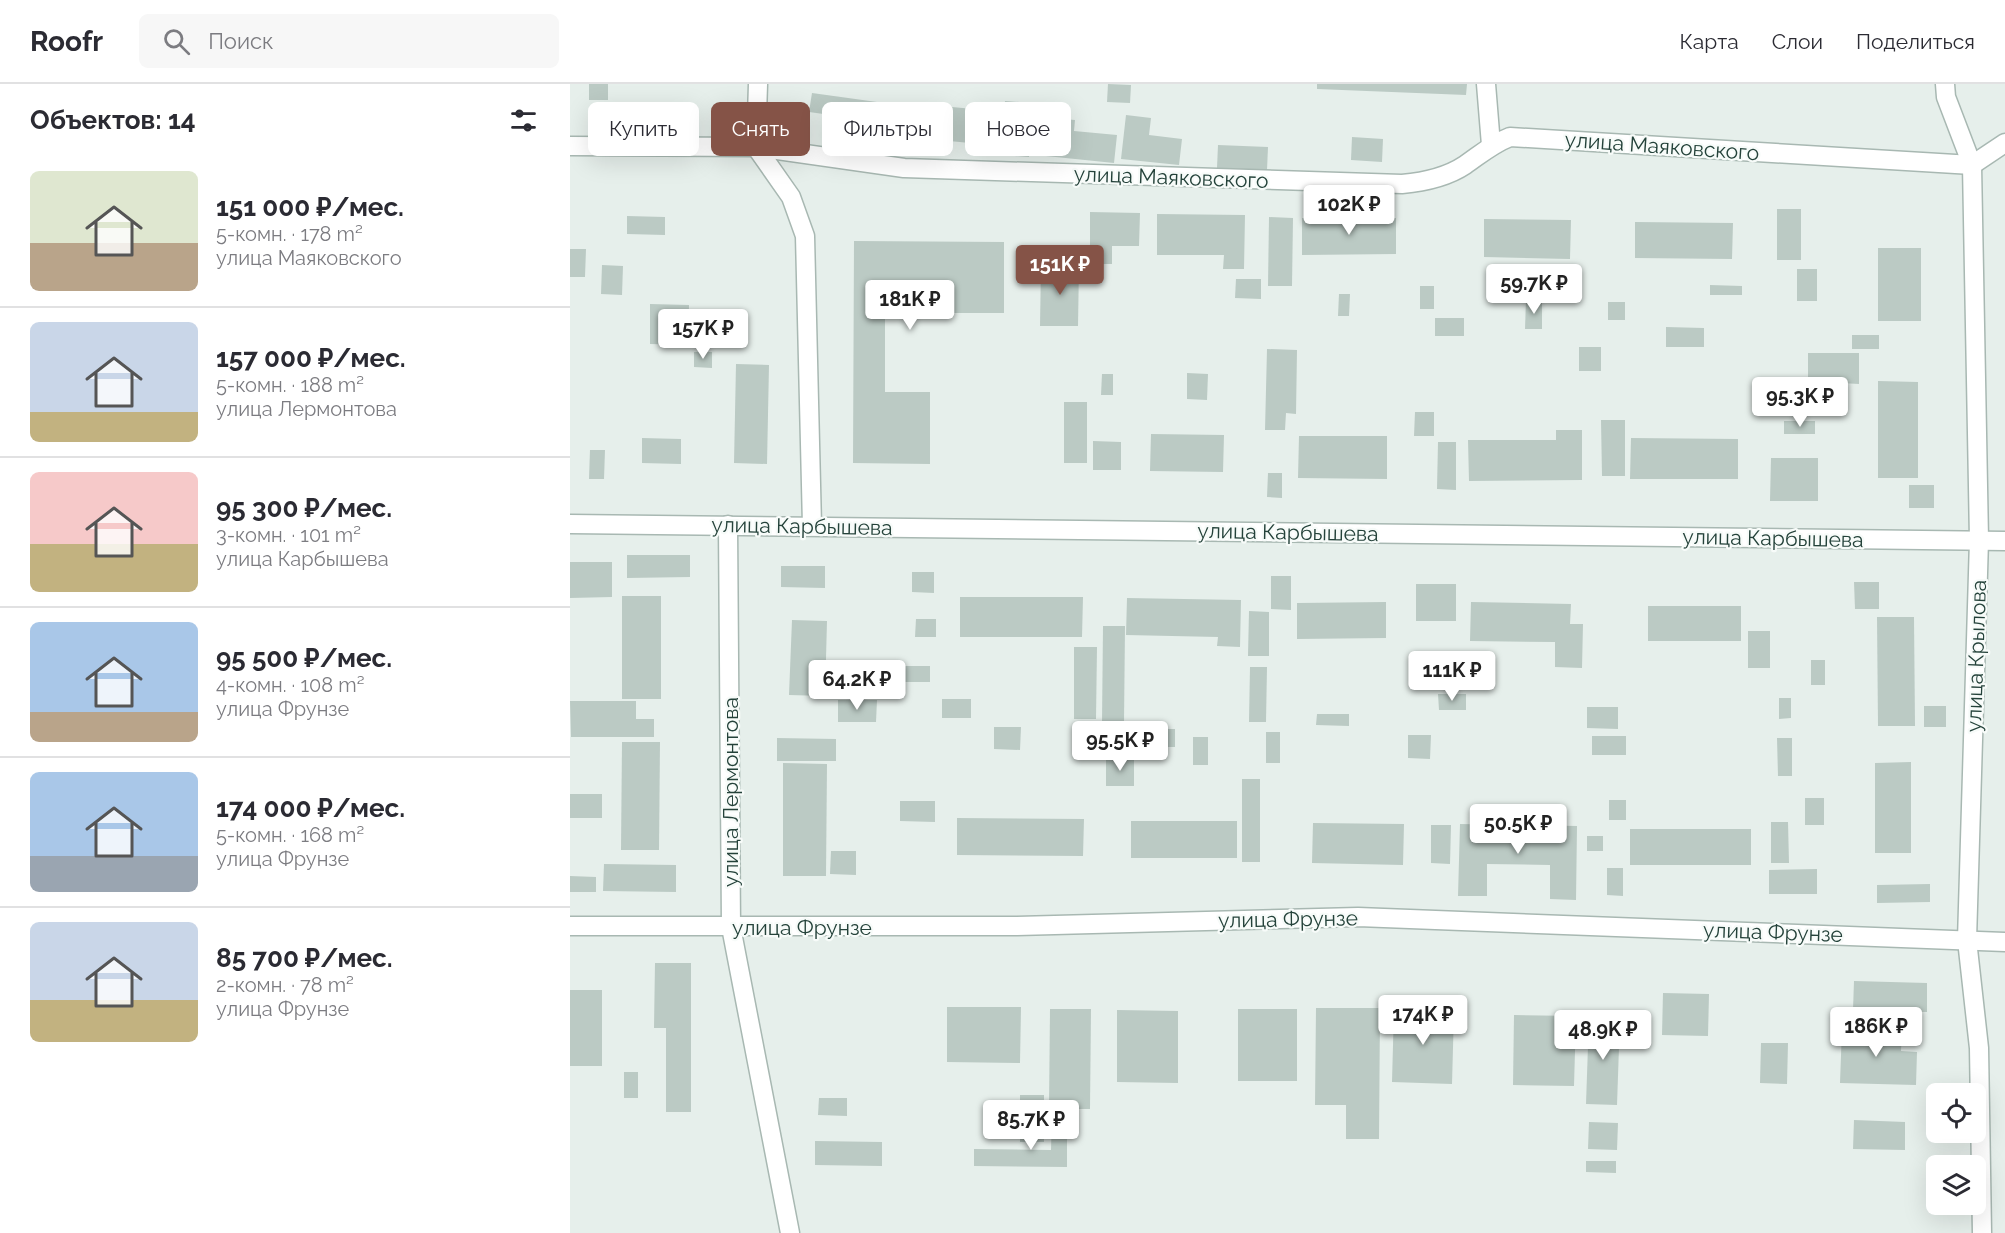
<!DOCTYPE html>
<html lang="ru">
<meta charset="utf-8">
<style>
body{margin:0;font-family:Raleway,sans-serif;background:#f7f7f7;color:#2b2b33;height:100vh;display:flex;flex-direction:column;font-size:22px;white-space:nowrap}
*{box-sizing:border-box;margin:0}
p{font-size:20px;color:#7c7c81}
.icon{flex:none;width:33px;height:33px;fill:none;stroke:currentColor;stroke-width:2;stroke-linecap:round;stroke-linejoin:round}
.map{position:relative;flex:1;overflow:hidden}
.panel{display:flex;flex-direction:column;background:#fff;width:570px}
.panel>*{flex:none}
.guide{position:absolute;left:18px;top:18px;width:570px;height:54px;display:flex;gap:12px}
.buttons{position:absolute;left:1356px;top:999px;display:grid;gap:12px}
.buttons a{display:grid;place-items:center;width:60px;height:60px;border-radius:9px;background:#fff;box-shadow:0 6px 24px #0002;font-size:30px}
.price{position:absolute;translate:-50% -51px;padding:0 14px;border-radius:6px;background:#fff;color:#222;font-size:20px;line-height:39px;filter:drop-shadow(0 2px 3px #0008)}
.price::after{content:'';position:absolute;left:50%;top:36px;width:18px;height:14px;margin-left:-9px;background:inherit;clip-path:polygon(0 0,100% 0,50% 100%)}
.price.active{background:#855347;color:#fff}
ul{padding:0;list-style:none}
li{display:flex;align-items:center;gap:18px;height:150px;padding:0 30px}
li+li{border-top:2px solid #e1e1e2}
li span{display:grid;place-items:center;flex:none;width:168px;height:120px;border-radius:9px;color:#555}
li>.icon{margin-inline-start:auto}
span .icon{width:72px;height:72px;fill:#fffc;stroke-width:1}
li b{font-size:26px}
h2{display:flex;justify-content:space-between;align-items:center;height:72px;padding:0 30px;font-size:26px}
.pill{padding:0 21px;border-radius:9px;background:#fff;box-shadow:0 6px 24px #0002;font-size:21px;line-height:54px}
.pill.active{background:#855347;color:#fff}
header{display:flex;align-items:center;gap:36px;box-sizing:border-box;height:84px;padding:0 30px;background:#fff;border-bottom:2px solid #e1e1e2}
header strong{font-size:28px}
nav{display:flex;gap:33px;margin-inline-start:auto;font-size:21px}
.search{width:420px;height:54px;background:#f7f7f7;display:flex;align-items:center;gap:15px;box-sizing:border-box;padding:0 21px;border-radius:9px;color:#7c7c81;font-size:22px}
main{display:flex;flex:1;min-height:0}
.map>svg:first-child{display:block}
</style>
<header>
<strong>Roofr</strong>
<div class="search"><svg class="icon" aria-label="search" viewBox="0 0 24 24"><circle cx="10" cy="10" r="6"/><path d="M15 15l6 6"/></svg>Поиск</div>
<nav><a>Карта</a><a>Слои</a><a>Поделиться</a></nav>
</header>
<main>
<section class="panel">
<h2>Объектов: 14<svg class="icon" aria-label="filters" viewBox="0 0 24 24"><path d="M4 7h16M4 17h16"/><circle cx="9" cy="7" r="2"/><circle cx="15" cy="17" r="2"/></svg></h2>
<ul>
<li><span style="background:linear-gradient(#dfe7d0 60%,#b9a48a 0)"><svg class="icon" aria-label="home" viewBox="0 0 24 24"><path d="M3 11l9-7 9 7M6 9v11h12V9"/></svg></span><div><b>151 000 ₽/мес.</b><p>5-комн. · 178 m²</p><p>улица Маяковского</p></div></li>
<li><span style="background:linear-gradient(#c9d6e8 75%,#c2b280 0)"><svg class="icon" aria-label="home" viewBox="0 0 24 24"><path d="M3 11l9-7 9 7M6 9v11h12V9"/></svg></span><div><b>157 000 ₽/мес.</b><p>5-комн. · 188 m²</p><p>улица Лермонтова</p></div></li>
<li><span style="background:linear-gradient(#f6c9c9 60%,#c2b280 0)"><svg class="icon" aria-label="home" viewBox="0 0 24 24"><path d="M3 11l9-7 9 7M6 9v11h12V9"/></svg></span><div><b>95 300 ₽/мес.</b><p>3-комн. · 101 m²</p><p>улица Карбышева</p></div></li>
<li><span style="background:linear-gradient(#a9c7e8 75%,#b9a48a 0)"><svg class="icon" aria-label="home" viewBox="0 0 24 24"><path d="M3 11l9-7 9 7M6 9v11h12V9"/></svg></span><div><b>95 500 ₽/мес.</b><p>4-комн. · 108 m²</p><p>улица Фрунзе</p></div></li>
<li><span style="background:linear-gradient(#a9c7e8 70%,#9aa5b1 0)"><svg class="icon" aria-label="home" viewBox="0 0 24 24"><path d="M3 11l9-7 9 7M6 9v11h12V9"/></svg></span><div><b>174 000 ₽/мес.</b><p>5-комн. · 168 m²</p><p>улица Фрунзе</p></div></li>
<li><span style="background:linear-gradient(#c9d6e8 65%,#c2b280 0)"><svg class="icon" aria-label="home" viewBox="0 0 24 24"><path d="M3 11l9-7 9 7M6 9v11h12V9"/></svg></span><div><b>85 700 ₽/мес.</b><p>2-комн. · 78 m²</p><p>улица Фрунзе</p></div></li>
</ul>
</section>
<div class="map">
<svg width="1435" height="1149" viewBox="0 0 1435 1149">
<rect width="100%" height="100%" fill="#e6efeb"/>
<g fill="#bbcac4">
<rect x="19" y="0" width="19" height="16"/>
<polygon points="538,0 561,1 560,19 537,18"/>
<polygon points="747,0 897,0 896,11 747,5"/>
<polygon points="242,9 307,18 304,37 239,28"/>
<polygon points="435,17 464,19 459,73 430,71"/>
<polygon points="371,22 425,27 422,61 368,56"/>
<polygon points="556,31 581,34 579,51 612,55 609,81 551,75"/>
<polygon points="480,34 505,36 504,47 547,51 544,79 476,72"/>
<polygon points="782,53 813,55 812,78 781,76"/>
<polygon points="648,61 698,63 697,86 647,84"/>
<rect x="1207" y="125" width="24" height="51"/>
<polygon points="520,128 570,129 569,162 542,162 542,180 520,180"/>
<polygon points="587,130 675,131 674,185 653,185 654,171 587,171"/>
<polygon points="57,132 95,133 95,151 57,150"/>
<polygon points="699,133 723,134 722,202 698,202"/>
<polygon points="732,134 826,134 826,170 732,171"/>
<polygon points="914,135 1001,136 1000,175 914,173"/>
<polygon points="1065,138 1163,139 1162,175 1065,174"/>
<polygon points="284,157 434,158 434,229 315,229 315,308 360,308 360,380 283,379"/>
<rect x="1308" y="164" width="43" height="73"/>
<polygon points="0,165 16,165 15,193 0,193"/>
<polygon points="32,181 53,182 52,211 31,210"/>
<polygon points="471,181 509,181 508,242 470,242"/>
<rect x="1227" y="185" width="20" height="32"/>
<polygon points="666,195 691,195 691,215 665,214"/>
<polygon points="1140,201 1172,202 1172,211 1140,211"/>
<rect x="850" y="202" width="14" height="23"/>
<polygon points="769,210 780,210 779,232 768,232"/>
<polygon points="956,216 972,216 972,245 955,245"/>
<rect x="1038" y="218" width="17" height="18"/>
<polygon points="80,220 119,221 118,261 80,260"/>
<rect x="865" y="234" width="29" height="18"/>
<polygon points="1096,243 1134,244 1134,263 1096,263"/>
<rect x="1282" y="251" width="27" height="14"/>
<rect x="1009" y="263" width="22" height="24"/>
<polygon points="697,265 727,266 726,330 716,329 715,346 695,346"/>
<polygon points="124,268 142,268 142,284 124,283"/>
<polygon points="1238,269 1289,269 1289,300 1271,299 1271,321 1238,321"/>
<polygon points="166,280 199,281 197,380 164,379"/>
<polygon points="617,289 638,290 637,316 617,315"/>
<polygon points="532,290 543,290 543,311 531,311"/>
<polygon points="1308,297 1348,298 1348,394 1308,394"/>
<rect x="494" y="318" width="23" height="61"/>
<polygon points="845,328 864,328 864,352 844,352"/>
<polygon points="1031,336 1055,336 1055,392 1032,392"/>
<rect x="1214" y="337" width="31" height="13"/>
<polygon points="986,346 1012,346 1012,396 899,397 898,356 986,356"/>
<polygon points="581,350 654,351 653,388 580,387"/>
<polygon points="729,352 817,352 817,395 728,394"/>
<polygon points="72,354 111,355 111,380 72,379"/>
<polygon points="1061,354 1168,355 1168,395 1060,395"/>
<polygon points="523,357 551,358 551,386 523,386"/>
<polygon points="868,358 886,358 886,406 867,405"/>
<polygon points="20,366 35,366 34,395 19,395"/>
<polygon points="1201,374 1248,374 1248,417 1200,417"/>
<polygon points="698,389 712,389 712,414 697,413"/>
<rect x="1339" y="401" width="25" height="23"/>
<polygon points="57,471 120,471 120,493 57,494"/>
<polygon points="0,478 42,478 42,513 0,514"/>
<polygon points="211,482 255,482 255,504 211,503"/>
<polygon points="342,488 364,488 364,509 342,508"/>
<polygon points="701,492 721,492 721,526 701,525"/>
<polygon points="1284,498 1309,498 1309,525 1285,525"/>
<rect x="846" y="500" width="40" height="37"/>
<rect x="52" y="512" width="39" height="103"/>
<polygon points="390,513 513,513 512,553 390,553"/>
<polygon points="557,514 671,516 670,563 647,562 648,553 556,551"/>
<polygon points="816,518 816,554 727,555 727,519"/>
<polygon points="901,518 1001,520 1000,540 1013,540 1012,584 985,583 985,558 900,557"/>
<rect x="1078" y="522" width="93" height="35"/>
<polygon points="679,527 699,528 699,572 678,572"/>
<polygon points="1307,533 1344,533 1345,642 1308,642"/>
<polygon points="346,535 366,535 366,553 345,553"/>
<polygon points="222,536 257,537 255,612 219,611"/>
<polygon points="533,542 555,542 554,639 532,639"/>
<rect x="1178" y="547" width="22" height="37"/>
<polygon points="504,563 527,563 526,635 504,635"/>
<rect x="856" y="572" width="12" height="28"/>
<rect x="1241" y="576" width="14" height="25"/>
<rect x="335" y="582" width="25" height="16"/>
<polygon points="680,583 697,583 696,638 679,638"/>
<polygon points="868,610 896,610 896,626 869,626"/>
<polygon points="1209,614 1221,614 1221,634 1209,635"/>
<rect x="372" y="615" width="29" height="19"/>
<polygon points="268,616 307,616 306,638 268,638"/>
<polygon points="0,617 66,617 66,635 84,635 84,653 1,653"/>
<rect x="1354" y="622" width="22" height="21"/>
<polygon points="1017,623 1048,623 1048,645 1017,644"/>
<polygon points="747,630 779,630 779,642 746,641"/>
<polygon points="424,643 451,643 450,666 424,665"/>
<rect x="578" y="645" width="27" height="18"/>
<rect x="696" y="648" width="14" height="31"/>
<polygon points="838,651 861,651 860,675 838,674"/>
<rect x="1022" y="652" width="34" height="19"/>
<rect x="623" y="653" width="15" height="28"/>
<polygon points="207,654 266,655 266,677 207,677"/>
<polygon points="1207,654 1222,654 1222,692 1208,692"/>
<polygon points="52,658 90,658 89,766 51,766"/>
<rect x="536" y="675" width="28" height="27"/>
<polygon points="1341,678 1341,769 1305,769 1305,679"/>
<polygon points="213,679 257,680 256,792 213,792"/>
<rect x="672" y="695" width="18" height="83"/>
<rect x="0" y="710" width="32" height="24"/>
<rect x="1235" y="714" width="19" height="27"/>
<rect x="1039" y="716" width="17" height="20"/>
<polygon points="330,717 365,717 365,738 330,737"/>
<polygon points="387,734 514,735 513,772 387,771"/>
<rect x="561" y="737" width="106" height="37"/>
<polygon points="1201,738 1218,738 1219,779 1201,779"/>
<polygon points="743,739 834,740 833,781 742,779"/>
<polygon points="890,740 1007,742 1006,816 980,815 980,781 917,780 917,812 888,812"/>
<polygon points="861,741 881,741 880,780 861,779"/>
<rect x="1060" y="745" width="121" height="36"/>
<rect x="1017" y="752" width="16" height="15"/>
<polygon points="261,767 286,767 286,791 260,790"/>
<polygon points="34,780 106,781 106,808 33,807"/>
<polygon points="1037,784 1053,784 1053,812 1037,811"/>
<polygon points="1247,785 1247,810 1199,810 1199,786"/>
<polygon points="0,792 26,793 26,808 0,808"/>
<polygon points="1360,800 1360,818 1307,819 1307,801"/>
<polygon points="85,879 121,879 121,1028 96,1028 96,944 84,944"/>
<polygon points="1284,897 1357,899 1357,928 1283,926"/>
<rect x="0" y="906" width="32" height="76"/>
<polygon points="1093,909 1139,910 1138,952 1092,951"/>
<polygon points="377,923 451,923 450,979 377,978"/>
<polygon points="746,924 810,924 809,1055 776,1055 776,1021 745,1021"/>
<polygon points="480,925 521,925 520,1025 479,1025"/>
<rect x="668" y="925" width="59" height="72"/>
<polygon points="824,925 884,927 882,1000 822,998"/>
<polygon points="547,926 608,927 608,999 547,998"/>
<polygon points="944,931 1006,932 1004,1002 943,1001"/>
<polygon points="1019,933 1050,934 1047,1021 1016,1020"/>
<polygon points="1272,944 1332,946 1331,967 1347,968 1346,1001 1270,999"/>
<polygon points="1191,959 1218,959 1217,1000 1190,999"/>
<rect x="54" y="988" width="14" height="26"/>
<rect x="450" y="1011" width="24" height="47"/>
<polygon points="249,1014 277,1014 277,1032 248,1031"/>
<polygon points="482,1029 497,1029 497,1083 404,1082 404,1065 481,1066"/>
<polygon points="1284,1036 1335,1038 1335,1066 1283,1065"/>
<polygon points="1019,1038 1048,1039 1047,1066 1018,1065"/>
<polygon points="245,1057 312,1058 312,1082 245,1081"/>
<polygon points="1016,1077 1046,1077 1046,1089 1016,1088"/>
</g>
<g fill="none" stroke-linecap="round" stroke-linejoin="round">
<defs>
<g id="minor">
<polyline points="188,0 186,63 221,113 235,152 242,442"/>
<polyline points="916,0 921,61"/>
<polyline points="1375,0 1376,13 1402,81 1409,456 1397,856 1409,964 1412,1149"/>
<path d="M0,62L186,63L334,84L832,100C854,98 877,93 895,81C911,70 922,60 940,53L1402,81L1435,59"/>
<polyline points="0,440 1435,457"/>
<polyline points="158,441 161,843 220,1149"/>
<polyline points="0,842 447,842 788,833 1435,858"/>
</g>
</defs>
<use href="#minor" stroke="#a8b8b2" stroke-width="21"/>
<use href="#minor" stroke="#fff" stroke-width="18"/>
</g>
<g text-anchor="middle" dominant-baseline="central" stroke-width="4.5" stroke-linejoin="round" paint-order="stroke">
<g font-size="21" fill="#24423a" stroke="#f7fbf9">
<text transform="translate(1092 62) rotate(4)">улица Маяковского</text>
<text transform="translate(601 93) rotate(2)">улица Маяковского</text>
<text transform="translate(232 442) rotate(1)">улица Карбышева</text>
<text transform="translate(718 448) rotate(1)">улица Карбышева</text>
<text transform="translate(1203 454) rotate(1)">улица Карбышева</text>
<text transform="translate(1406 572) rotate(-88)">улица Крылова</text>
<text transform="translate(160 708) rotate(-90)">улица Лермонтова</text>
<text transform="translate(718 835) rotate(-1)">улица Фрунзе</text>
<text x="232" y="843">улица Фрунзе</text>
<text transform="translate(1203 848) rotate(2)">улица Фрунзе</text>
</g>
</g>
</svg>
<div class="buttons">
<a><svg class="icon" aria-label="locate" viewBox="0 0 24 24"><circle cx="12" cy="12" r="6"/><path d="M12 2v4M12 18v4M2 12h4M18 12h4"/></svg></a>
<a><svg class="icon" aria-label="layers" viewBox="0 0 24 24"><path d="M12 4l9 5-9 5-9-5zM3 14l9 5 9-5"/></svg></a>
</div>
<b class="price" style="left:779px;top:152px">102K ₽</b>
<b class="price active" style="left:490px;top:212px">151K ₽</b>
<b class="price" style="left:964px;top:231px">59.7K ₽</b>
<b class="price" style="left:340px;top:247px">181K ₽</b>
<b class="price" style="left:133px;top:276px">157K ₽</b>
<b class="price" style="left:1230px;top:344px">95.3K ₽</b>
<b class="price" style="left:882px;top:618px">111K ₽</b>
<b class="price" style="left:287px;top:627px">64.2K ₽</b>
<b class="price" style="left:550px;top:688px">95.5K ₽</b>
<b class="price" style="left:948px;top:771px">50.5K ₽</b>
<b class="price" style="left:853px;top:962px">174K ₽</b>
<b class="price" style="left:1306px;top:974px">186K ₽</b>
<b class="price" style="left:1033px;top:977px">48.9K ₽</b>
<b class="price" style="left:461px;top:1067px">85.7K ₽</b>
<div class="guide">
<a class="pill">Купить</a>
<a class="pill active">Снять</a>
<a class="pill">Фильтры</a>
<a class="pill">Новое</a>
</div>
</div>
</main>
